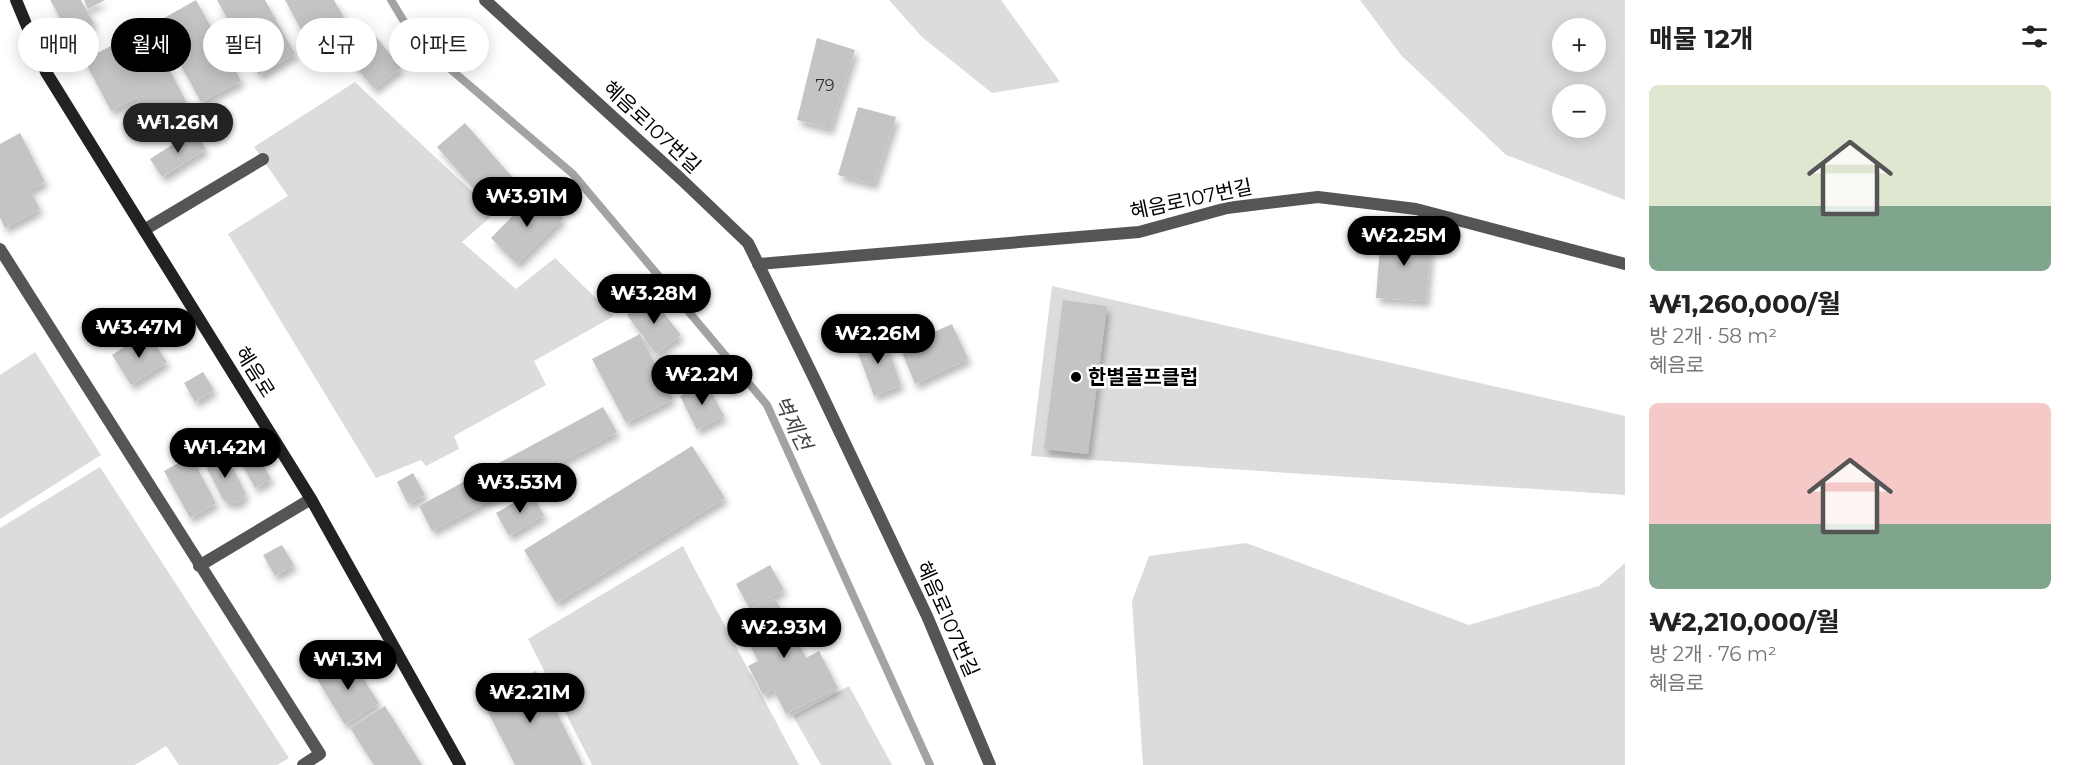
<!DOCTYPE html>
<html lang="ko">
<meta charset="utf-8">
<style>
body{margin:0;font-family:Montserrat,"Noto Sans KR",sans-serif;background:#f6f6f6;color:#222;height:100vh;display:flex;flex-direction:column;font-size:22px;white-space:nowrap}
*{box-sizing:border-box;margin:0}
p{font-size:20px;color:#767676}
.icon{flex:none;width:33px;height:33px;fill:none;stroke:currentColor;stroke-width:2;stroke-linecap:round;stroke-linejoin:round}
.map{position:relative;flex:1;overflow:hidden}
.details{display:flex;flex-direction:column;background:#fff;width:450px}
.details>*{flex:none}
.hud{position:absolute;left:18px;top:18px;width:570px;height:54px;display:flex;gap:12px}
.tools{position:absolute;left:1552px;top:18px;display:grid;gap:12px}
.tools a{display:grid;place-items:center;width:54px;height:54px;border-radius:50%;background:#fff;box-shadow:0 3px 15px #0003;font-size:30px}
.price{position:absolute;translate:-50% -51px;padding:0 14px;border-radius:21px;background:#000;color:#fff;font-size:20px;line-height:39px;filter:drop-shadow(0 2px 3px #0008)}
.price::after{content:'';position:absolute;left:50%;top:36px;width:18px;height:14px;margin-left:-9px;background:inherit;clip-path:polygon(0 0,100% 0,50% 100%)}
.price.selected{background:#222;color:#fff}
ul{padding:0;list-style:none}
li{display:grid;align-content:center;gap:12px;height:318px;padding:0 24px}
li span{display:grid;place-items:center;height:186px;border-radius:9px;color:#555}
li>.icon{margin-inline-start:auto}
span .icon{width:108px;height:108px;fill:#fffc;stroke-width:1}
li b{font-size:26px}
h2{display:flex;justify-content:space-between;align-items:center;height:72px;padding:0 24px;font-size:26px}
.tag{padding:0 21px;border-radius:27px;background:#fff;box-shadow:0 3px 15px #0003;font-size:21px;line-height:54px}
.tag.selected{background:#000;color:#fff}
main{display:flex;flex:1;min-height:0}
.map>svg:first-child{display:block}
</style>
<main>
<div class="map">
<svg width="1625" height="765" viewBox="0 0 1625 765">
<defs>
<filter id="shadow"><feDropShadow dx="3.5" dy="6" stdDeviation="3" flood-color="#0004"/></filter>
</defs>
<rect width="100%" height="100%" fill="#fff"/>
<g fill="#dcdcdc" fill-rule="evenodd">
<polygon points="889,0 1001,0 1060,82 992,93 922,37"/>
<path d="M1360,0H1625V200L1506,155L1401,55ZM1563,28H1596V62H1563ZM1563,94H1596V128H1563Z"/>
<polygon points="355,82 495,213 462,242 516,289 555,258 614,316 534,361 546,385 454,436 459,449 426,466 421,460 376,478 228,234 288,196 254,147"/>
<polygon points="1052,286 1625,416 1625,495 1031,456"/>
<polygon points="35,352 101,455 0,519 0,375"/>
<polygon points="100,467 289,758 277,765 179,765 166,746 135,765 0,765 0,528"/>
<polygon points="1246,543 1469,625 1599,586 1625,563 1625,765 1143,765 1132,601 1149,556"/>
<polygon points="683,546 691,562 799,765 592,765 528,639"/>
<polygon points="849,686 892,765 821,765 793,716"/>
</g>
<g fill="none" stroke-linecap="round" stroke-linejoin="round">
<polyline stroke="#a3a3a3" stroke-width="8" points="391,0 414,38 573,174 767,405 930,765"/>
</g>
<g fill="#c4c4c4" filter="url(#shadow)">
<polygon points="50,0 81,0 94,24 71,37"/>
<polygon points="84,0 105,0 88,9"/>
<polygon points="196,0 241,81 201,102 157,22"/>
<polygon points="217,0 265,0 295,54 259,75"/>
<polygon points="285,0 334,0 348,25 310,46"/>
<polygon points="147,27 189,107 152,127 137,97 111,111 84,60"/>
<polygon points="373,33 401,68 374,89 346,55"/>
<polygon points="817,38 855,50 830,129 797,120"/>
<polygon points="858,107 896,117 874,184 838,175"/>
<polygon points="465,123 514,179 486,203 437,147"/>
<polygon points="194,131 206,149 162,177 150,159"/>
<polygon points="20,133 45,182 30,190 40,209 5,228 0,218 0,144"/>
<polygon points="536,192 563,218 517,264 491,238"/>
<polygon points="1381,233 1432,237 1426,301 1376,298"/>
<polygon points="651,297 681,335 656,354 627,315"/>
<polygon points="1063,300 1107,306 1088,454 1044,449"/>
<polygon points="952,324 968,359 915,384 900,347"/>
<polygon points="147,332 167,362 131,385 112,355"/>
<polygon points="640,334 673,399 626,423 592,359"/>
<polygon points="884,336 901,385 874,396 855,345"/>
<polygon points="203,372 214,390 195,402 184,383"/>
<polygon points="706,382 724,416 697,430 680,396"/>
<polygon points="603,407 617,432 432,531 419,506"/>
<polygon points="692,446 725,498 556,603 524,550"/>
<polygon points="254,449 271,479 255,488 238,457"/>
<polygon points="211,454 214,459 226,454 245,492 244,498 237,503 227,503 222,498 202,458"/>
<polygon points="191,456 216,503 190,518 164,471"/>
<polygon points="413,473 425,495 408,504 397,482"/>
<polygon points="531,493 544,515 509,536 496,513"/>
<polygon points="282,545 294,565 275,576 263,555"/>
<polygon points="770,565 784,590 750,609 736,584"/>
<polygon points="775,598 806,658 819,651 838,688 786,714 773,689 763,695 748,666 758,661 736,618"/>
<polygon points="350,658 379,703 345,725 317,679"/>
<polygon points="536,671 583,765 515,765 481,698"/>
<polygon points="385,706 422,765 374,765 350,728"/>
</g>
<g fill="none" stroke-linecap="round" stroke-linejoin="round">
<g stroke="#555" stroke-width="12">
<polyline points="485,0 681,179 748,243 815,380 927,616 990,765"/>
<polyline points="144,230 263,159"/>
<polyline points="0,249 320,754 303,765"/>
<polyline points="758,264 1139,232 1227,208 1318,197 1416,209 1625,264"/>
<polyline points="199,566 311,499"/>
</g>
<polyline stroke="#222" stroke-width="12" points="16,0 46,72 311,499 460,765"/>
</g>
<circle fill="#000" stroke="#fff" stroke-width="2" cx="1076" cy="377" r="6"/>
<g text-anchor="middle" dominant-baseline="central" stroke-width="5" stroke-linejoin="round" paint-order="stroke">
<g font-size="16" fill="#313131">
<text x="825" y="85">79</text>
</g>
<g font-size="20" fill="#000" stroke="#fff">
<text transform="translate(652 127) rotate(43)">혜음로107번길</text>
<text transform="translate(1191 199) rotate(-12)">혜음로107번길</text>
<text transform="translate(255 372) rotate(58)">혜음로</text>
<text transform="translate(948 619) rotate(66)">혜음로107번길</text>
</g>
<g font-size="20" font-weight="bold" fill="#000" stroke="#fff" text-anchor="start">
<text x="1088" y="377">한별골프클럽</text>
</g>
<g font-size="21" font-style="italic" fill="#444" stroke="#fff">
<text transform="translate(793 423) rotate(63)">벽제천</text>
</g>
</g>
</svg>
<div class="tools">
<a>+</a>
<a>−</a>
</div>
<b class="price selected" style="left:178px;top:154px">₩1.26M</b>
<b class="price" style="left:527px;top:228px">₩3.91M</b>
<b class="price" style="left:1404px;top:267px">₩2.25M</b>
<b class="price" style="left:654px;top:325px">₩3.28M</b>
<b class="price" style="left:139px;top:359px">₩3.47M</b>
<b class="price" style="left:878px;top:365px">₩2.26M</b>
<b class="price" style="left:702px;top:406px">₩2.2M</b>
<b class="price" style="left:225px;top:479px">₩1.42M</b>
<b class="price" style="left:520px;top:514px">₩3.53M</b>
<b class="price" style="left:784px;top:659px">₩2.93M</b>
<b class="price" style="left:348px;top:691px">₩1.3M</b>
<b class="price" style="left:530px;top:724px">₩2.21M</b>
<div class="hud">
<a class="tag">매매</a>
<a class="tag selected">월세</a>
<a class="tag">필터</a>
<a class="tag">신규</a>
<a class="tag">아파트</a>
</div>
</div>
<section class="details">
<h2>매물 12개<svg class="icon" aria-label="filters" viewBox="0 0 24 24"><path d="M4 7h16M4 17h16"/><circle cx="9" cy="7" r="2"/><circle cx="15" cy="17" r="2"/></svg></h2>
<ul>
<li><span style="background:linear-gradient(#dfe7d0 65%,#7fa58c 0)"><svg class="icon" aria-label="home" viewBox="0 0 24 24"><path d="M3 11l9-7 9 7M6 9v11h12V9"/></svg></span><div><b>₩1,260,000/월</b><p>방 2개 · 58 m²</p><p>혜음로</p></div></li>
<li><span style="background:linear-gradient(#f6c9c9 65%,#7fa58c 0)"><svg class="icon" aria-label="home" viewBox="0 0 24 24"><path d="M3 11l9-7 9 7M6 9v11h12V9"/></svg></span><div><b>₩2,210,000/월</b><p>방 2개 · 76 m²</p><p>혜음로</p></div></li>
</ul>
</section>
</main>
